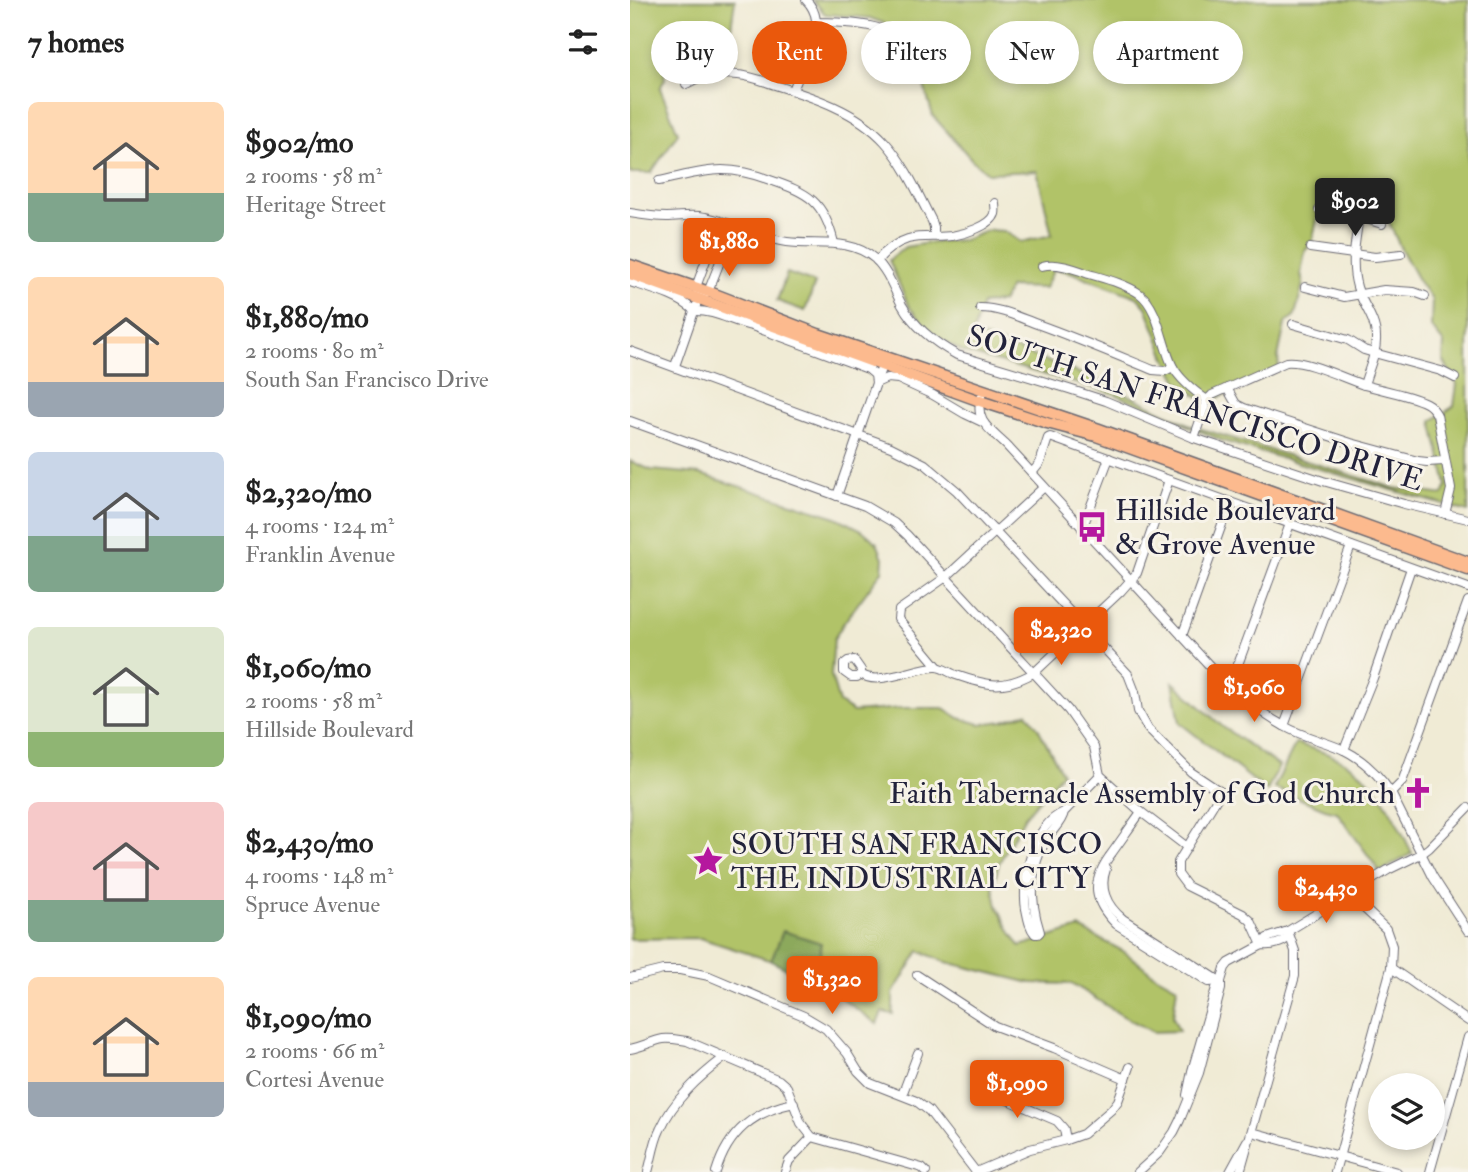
<!DOCTYPE html>
<meta charset="utf-8">
<style>
body{margin:0;font-family:"IM FELL Double Pica",serif;background:#f2f2f2;color:#222;height:100vh;display:flex;flex-direction:column;font-size:26px;white-space:nowrap}
*{box-sizing:border-box;margin:0}
p{font-size:23px;color:#767676}
.icon{flex:none;width:38px;height:38px;fill:none;stroke:currentColor;stroke-width:2;stroke-linecap:round;stroke-linejoin:round}
.map{position:relative;flex:1;overflow:hidden}
.drawer{display:flex;flex-direction:column;background:#fff;width:630px}
.drawer>*{flex:none}
.top-card{position:absolute;left:21px;top:21px;width:665px;height:63px;display:flex;gap:14px}
.tools{position:absolute;left:738px;top:1073px;display:grid;gap:14px}
.tools a{display:grid;place-items:center;width:77px;height:77px;border-radius:50%;background:#fff;box-shadow:0 4px 10px #0003;font-size:35px}
.price{position:absolute;translate:-50% -60px;padding:0 16px;border-radius:7px;background:#ea580c;color:#fff;font-size:23px;line-height:46px;filter:drop-shadow(0 2px 4px #0008)}
.price::after{content:'';position:absolute;left:50%;top:42px;width:21px;height:16px;margin-left:-10px;background:inherit;clip-path:polygon(0 0,100% 0,50% 100%)}
.price.on{background:#222;color:#fff}
ul{padding:0;list-style:none}
li{display:flex;align-items:center;gap:21px;height:175px;padding:0 28px}
li span{display:grid;place-items:center;flex:none;width:196px;height:140px;border-radius:10px;color:#555}
li>.icon{margin-inline-start:auto}
span .icon{width:84px;height:84px;fill:#fffc;stroke-width:1}
li b{font-size:30px}
h2{display:flex;justify-content:space-between;align-items:center;height:84px;padding:0 28px;font-size:30px}
.tag{padding:0 24px;border-radius:32px;background:#fff;box-shadow:0 4px 10px #0003;font-size:24px;line-height:63px}
.tag.on{background:#ea580c;color:#fff}
main{display:flex;flex:1;min-height:0}
.map>svg:first-child{display:block}
</style>
<main>
<section class="drawer">
<h2>7 homes<svg class="icon" aria-label="filters" viewBox="0 0 24 24"><path d="M4 7h16M4 17h16"/><circle cx="9" cy="7" r="2"/><circle cx="15" cy="17" r="2"/></svg></h2>
<ul>
<li><span style="background:linear-gradient(#ffd9b3 65%,#7fa58c 0)"><svg class="icon" aria-label="home" viewBox="0 0 24 24"><path d="M3 11l9-7 9 7M6 9v11h12V9"/></svg></span><div><b>$902/mo</b><p>2 rooms · 58 m²</p><p>Heritage Street</p></div></li>
<li><span style="background:linear-gradient(#ffd9b3 75%,#9aa5b1 0)"><svg class="icon" aria-label="home" viewBox="0 0 24 24"><path d="M3 11l9-7 9 7M6 9v11h12V9"/></svg></span><div><b>$1,880/mo</b><p>2 rooms · 80 m²</p><p>South San Francisco Drive</p></div></li>
<li><span style="background:linear-gradient(#c9d6e8 60%,#7fa58c 0)"><svg class="icon" aria-label="home" viewBox="0 0 24 24"><path d="M3 11l9-7 9 7M6 9v11h12V9"/></svg></span><div><b>$2,320/mo</b><p>4 rooms · 124 m²</p><p>Franklin Avenue</p></div></li>
<li><span style="background:linear-gradient(#dfe7d0 75%,#8fb573 0)"><svg class="icon" aria-label="home" viewBox="0 0 24 24"><path d="M3 11l9-7 9 7M6 9v11h12V9"/></svg></span><div><b>$1,060/mo</b><p>2 rooms · 58 m²</p><p>Hillside Boulevard</p></div></li>
<li><span style="background:linear-gradient(#f6c9c9 70%,#7fa58c 0)"><svg class="icon" aria-label="home" viewBox="0 0 24 24"><path d="M3 11l9-7 9 7M6 9v11h12V9"/></svg></span><div><b>$2,430/mo</b><p>4 rooms · 148 m²</p><p>Spruce Avenue</p></div></li>
<li><span style="background:linear-gradient(#ffd9b3 75%,#9aa5b1 0)"><svg class="icon" aria-label="home" viewBox="0 0 24 24"><path d="M3 11l9-7 9 7M6 9v11h12V9"/></svg></span><div><b>$1,090/mo</b><p>2 rooms · 66 m²</p><p>Cortesi Avenue</p></div></li>
</ul>
</section>
<div class="map">
<svg width="838" height="1172" viewBox="0 0 838 1172">
<rect width="100%" height="100%" fill="#f7f3e8"/>
<filter id="ink" filterUnits="userSpaceOnUse"><feTurbulence type="fractalNoise" baseFrequency=".0143" numOctaves="2"/><feDisplacementMap in="SourceGraphic" scale="14" xChannelSelector="R" yChannelSelector="G"/><feConvolveMatrix kernelMatrix="1 2 1 2 8 2 1 2 1" color-interpolation-filters="sRGB"/></filter>
<filter id="wash" filterUnits="userSpaceOnUse"><feTurbulence type="fractalNoise" baseFrequency=".00686" numOctaves="4" result="noise"/><feDisplacementMap in="SourceGraphic" scale="28" xChannelSelector="R" yChannelSelector="G"/><feGaussianBlur stdDeviation="1.57" result="paint"/><feColorMatrix in="noise" values="0 0 0 0 0 0 0 0 0 0 0 0 0 0 0 0 0 1.4 0 .05"/><feComposite in="paint" operator="in"/></filter>
<g filter="url(#wash)">
<rect width="100%" height="100%" fill="#f0ebd5"/>
<g fill="#b1c367" stroke="#6a7251" stroke-width="2" fill-rule="evenodd">
<polygon points="0,0 105,0 101,28 70,28 31,45 35,79 30,88 48,133 21,173 0,173"/>
<path d="M183,0H838V512L593,441L485,394L333,352L304,335L279,307L259,260L275,247L304,242L334,240L359,230L374,231L391,242L422,235L407,171L358,173L343,161L303,116L290,72L299,50L276,31L240,18L195,14ZM691,203L758,220L771,249L788,280L802,300L801,327L814,343L813,360L827,384L824,406L802,421L817,485L813,495L764,488L562,426L472,382L343,333L352,304L372,302L380,287L415,288L424,269L440,272L507,297L516,307L537,360L548,381L570,398L583,400L649,369L648,357L655,324L665,315L673,284L671,273L675,251L682,242Z"/>
<polygon points="157,273 185,283 175,311 147,301"/>
<polygon points="0,461 21,470 70,474 206,517 232,530 247,543 253,558 252,571 213,624 204,639 201,675 209,703 223,712 273,708 313,708 329,718 350,724 373,721 397,713 408,728 432,773 395,816 369,863 363,887 367,906 381,933 390,946 450,928 493,951 522,973 547,987 543,1017 549,1031 523,1032 491,1015 443,984 401,983 316,962 289,951 263,993 263,1014 252,1012 247,1024 198,988 142,961 70,938 0,939"/>
<polygon points="543,682 593,727 649,766 637,791 550,723"/>
<path d="M666,743C682,749 699,753 713,761C749,780 765,818 782,853L750,872L707,812L695,809L644,788Z"/>
</g>
<polygon fill="#8ca95c" stroke="#57664c" stroke-width="2" points="153,931 191,943 189,971 199,990 141,961"/>
</g>
<g filter="url(#ink)">
<g fill="none" stroke-linecap="round" stroke-linejoin="round">
<defs>
<g id="minor">
<path d="M186,22C211,23 236,22 259,32C269,37 278,43 288,49"/>
<path d="M56,84C72,74 90,73 108,75C121,76 133,81 145,85C183,97 227,111 255,142C275,164 288,194 302,221L304,227V236"/>
<path d="M163,90C169,76 187,34 186,20C185,12 181,5 176,0"/>
<path d="M29,181C50,177 71,170 92,170C109,170 124,174 140,180C179,193 194,201 204,243"/>
<polyline points="689,210 720,214 752,224"/>
<path d="M0,213C12,215 25,217 37,217C50,217 62,214 75,217C103,222 128,238 157,242C188,246 219,237 245,259C258,271 264,290 272,305C285,328 305,343 327,355L439,389L476,401L564,438L693,481L774,504L838,519"/>
<path d="M729,216C726,239 720,263 727,287C732,304 746,319 746,337C747,353 738,370 734,385"/>
<polyline points="680,248 745,257 771,254"/>
<path d="M247,261C255,251 265,243 278,239C293,235 307,238 322,236C334,234 361,226 365,214C366,210 365,206 365,203"/>
<path d="M412,266C427,262 445,269 459,274C476,279 496,284 510,294C529,308 532,346 543,367C551,381 564,391 577,400"/>
<path d="M0,282C18,288 52,297 64,311C84,310 103,322 122,326L238,369L245,375L246,383"/>
<polyline points="675,287 714,297 754,290 784,292 795,296"/>
<polyline points="67,292 66,287 80,249 90,242"/>
<polyline points="74,295 78,292 93,254 90,242 96,223"/>
<path d="M350,308C370,308 388,317 407,324C446,338 484,354 523,370L535,371L543,367"/>
<polyline points="663,324 718,340 734,350 744,353 811,371 825,378"/>
<polyline points="0,351 261,447 295,464 327,491 498,674 505,692 508,711 518,729 561,772 591,792 548,862 548,874 557,886 613,914 621,921 632,945"/>
<polyline points="45,366 66,306"/>
<polyline points="246,383 257,378 268,379 303,395 335,414 354,423"/>
<polyline points="597,388 606,404 614,408 721,443 788,461 797,462 814,461"/>
<path d="M351,397C344,422 361,430 377,446L590,677C610,695 630,713 654,726C673,737 694,741 714,750C734,760 749,775 761,793L803,877L838,931"/>
<polyline points="0,421 235,506 264,523 277,535 438,710 464,747 470,775 511,812 557,847"/>
<path d="M564,438L577,400L582,395L656,362C678,360 712,378 734,385C752,390 780,395 796,403C802,406 804,410 807,415L821,489L815,514"/>
<polyline points="402,473 410,463 418,438 420,437 838,588"/>
<polyline points="207,496 254,360"/>
<polyline points="452,529 479,458"/>
<polyline points="552,636 600,502"/>
<polyline points="308,667 268,619 269,610 316,577 414,487"/>
<path d="M231,674V670L224,660L218,661L214,664V672L221,677H227L231,674C247,687 286,667 306,667C312,667 320,673 326,675C358,686 374,690 405,672L491,591L507,573L539,480"/>
<polyline points="598,684 603,678 660,524"/>
<polyline points="654,726 721,546"/>
<polyline points="714,750 743,678 781,568"/>
<polyline points="761,793 772,782 838,601"/>
<path d="M434,812C432,823 422,830 416,840C399,869 400,901 410,932L408,934H405C399,927 398,918 396,909C391,879 403,825 434,812L470,775"/>
<path d="M511,812C500,827 490,842 479,857C461,883 463,901 486,924L579,982L591,981"/>
<path d="M476,869C469,889 477,906 493,919L590,981"/>
<path d="M632,945C641,946 650,944 658,938V931"/>
<polyline points="761,968 838,1021"/>
<polyline points="287,975 365,1026 424,1048 496,1079"/>
<polyline points="0,978 33,970 50,970 79,976 174,1016 196,1029 217,1053 228,1071 240,1083 286,1101 299,1111 346,1172 400,1149 436,1140 453,1134 481,1110 488,1101 500,1067"/>
<path d="M0,1049C12,1047 22,1041 33,1039C41,1038 49,1040 57,1041L149,1080L157,1087L171,1123L182,1137L292,1168L296,1172"/>
<polyline points="352,1089 427,1121 434,1129 436,1140"/>
<polyline points="272,1095 288,1053"/>
<polyline points="557,1095 562,1071 586,988 591,981"/>
<polyline points="622,1132 767,1172"/>
<path d="M18,1172C22,1158 24,1142 30,1130C44,1099 69,1077 95,1057"/>
<path d="M86,1172C98,1132 124,1111 164,1103"/>
<polyline points="155,1172 159,1161 182,1137"/>
<polyline points="508,1172 530,1152 544,1132 550,1120 569,1073 591,989 591,981 595,968 599,963 632,945 637,938 658,931 758,870 791,854 799,848 838,808"/>
<polyline points="600,1172 617,1141"/>
<polyline points="610,1172 665,976 665,951 658,931"/>
<polyline points="705,1172 761,968 762,946 756,929 720,895"/>
<polyline points="800,1172 838,1037"/>
</g>
<g id="major">
<polyline points="0,265 82,293 188,334 469,429 838,562"/>
<polyline points="0,274 350,401 417,423 466,436 838,570"/>
</g>
</defs>
<use href="#minor" stroke="#6a6871" stroke-width="10"/>
<use href="#major" stroke="#6a6871" stroke-width="13"/>
<use href="#minor" stroke="#fff" stroke-width="8"/>
<use href="#major" stroke="#fcba8e" stroke-width="10"/>
</g>
</g>
<defs>
<symbol id="bus-bare" viewBox="-9 -9 18 18"><path d="M-5-6H5V4H4V6H2V4H-2V6H-4V4H-5ZM-3.5-4V0h7V-4ZM-3.5 1.2v1.5H-2V1.2ZM2 1.2v1.5H3.5V1.2Z" fill="#b5179e" stroke="#f7f3e8" stroke-width="2.5" paint-order="stroke"/></symbol>
<symbol id="church-bare" viewBox="-9 -9 18 18"><path d="M-1.2-6h2.4v3.5h3.3v2.4h-3.3V6h-2.4V-.1h-3.3v-2.4h3.3Z" fill="#b5179e" stroke="#f7f3e8" stroke-width="2.5" paint-order="stroke"/></symbol>
<symbol id="sight-bare" viewBox="-9 -9 18 18"><path d="M0-6L1.8-2.2L6-1.7L2.9 1.2L3.7 5.4L0 3.3L-3.7 5.4L-2.9 1.2L-6-1.7L-1.8-2.2Z" fill="#b5179e" stroke="#f7f3e8" stroke-width="2.5" paint-order="stroke"/></symbol>
</defs>
<g fill-rule="evenodd">
<use href="#bus-bare" x="440" y="505" width="44" height="44"/>
<use href="#church-bare" x="766" y="771" width="44" height="44"/>
<use href="#sight-bare" x="56" y="839" width="44" height="44"/>
</g>
<g text-anchor="middle" dominant-baseline="central" stroke-width="6" stroke-linejoin="round" paint-order="stroke">
<g font-size="30" fill="#22223b" stroke="#f7f3e8">
<text transform="translate(565 408) rotate(18)">SOUTH SAN FRANCISCO DRIVE</text>
</g>
<g font-size="30" fill="#22223b" stroke="#f7f3e8" text-anchor="start">
<text x="485" y="510">Hillside Boulevard<tspan x="485" dy="34">&amp; Grove Avenue</tspan></text>
<text x="765" y="793" text-anchor="end">Faith Tabernacle Assembly of God Church</text>
<text x="101" y="844">SOUTH SAN FRANCISCO<tspan x="101" dy="34">THE INDUSTRIAL CITY</tspan></text>
</g>
</g>
</svg>
<div class="tools">
<a><svg class="icon" aria-label="layers" viewBox="0 0 24 24"><path d="M12 4l9 5-9 5-9-5zM3 14l9 5 9-5"/></svg></a>
</div>
<b class="price on" style="left:725px;top:238px">$902</b>
<b class="price" style="left:99px;top:278px">$1,880</b>
<b class="price" style="left:431px;top:667px">$2,320</b>
<b class="price" style="left:624px;top:724px">$1,060</b>
<b class="price" style="left:696px;top:925px">$2,430</b>
<b class="price" style="left:202px;top:1016px">$1,320</b>
<b class="price" style="left:387px;top:1120px">$1,090</b>
<div class="top-card">
<a class="tag">Buy</a>
<a class="tag on">Rent</a>
<a class="tag">Filters</a>
<a class="tag">New</a>
<a class="tag">Apartment</a>
</div>
</div>
</main>
